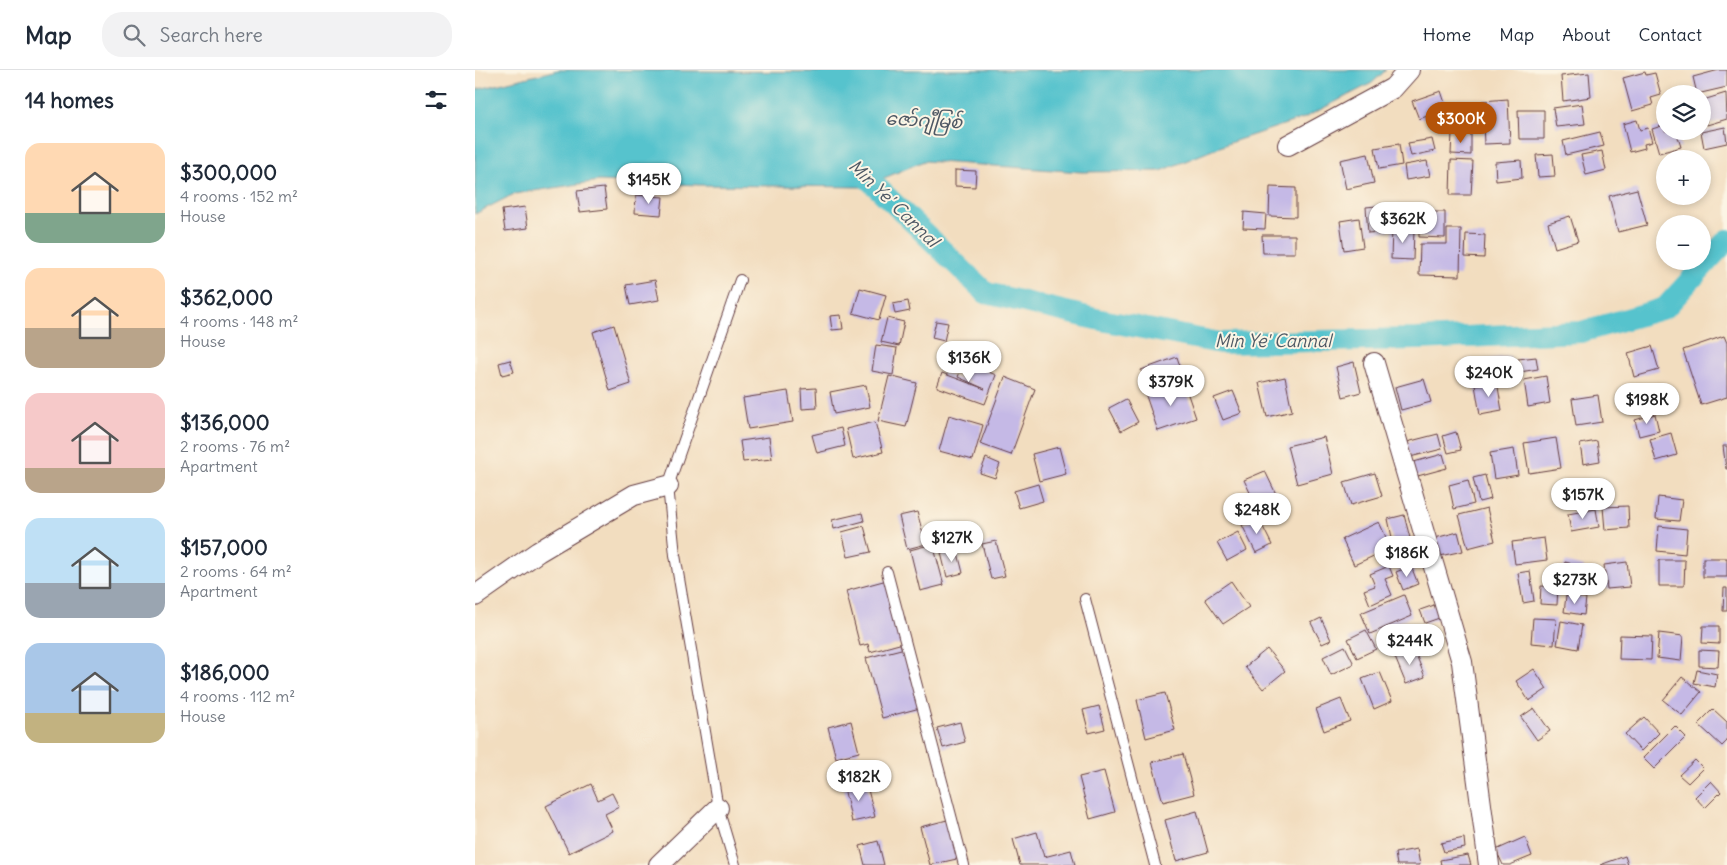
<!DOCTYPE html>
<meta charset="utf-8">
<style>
body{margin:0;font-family:Delius,"Noto Sans Myanmar",sans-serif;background:#f2f2f3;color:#1f2937;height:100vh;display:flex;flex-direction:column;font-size:19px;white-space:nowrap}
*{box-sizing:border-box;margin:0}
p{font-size:16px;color:#747a83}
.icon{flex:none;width:28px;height:28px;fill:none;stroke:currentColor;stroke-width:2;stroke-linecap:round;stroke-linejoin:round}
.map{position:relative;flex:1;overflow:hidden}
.drawer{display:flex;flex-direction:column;background:#fff;width:475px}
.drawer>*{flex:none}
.tools{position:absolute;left:1181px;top:15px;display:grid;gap:10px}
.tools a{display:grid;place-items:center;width:55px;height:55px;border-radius:50%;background:#fff;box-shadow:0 2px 8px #0003;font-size:25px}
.price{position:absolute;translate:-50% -42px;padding:0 11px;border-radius:18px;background:#fff;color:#222;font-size:16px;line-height:32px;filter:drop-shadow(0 1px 2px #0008)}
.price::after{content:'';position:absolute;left:50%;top:30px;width:15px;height:11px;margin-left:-8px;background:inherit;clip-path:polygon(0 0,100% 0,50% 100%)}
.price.selected{background:#b45309;color:#fff}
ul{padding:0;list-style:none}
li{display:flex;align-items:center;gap:15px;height:125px;padding:0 25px}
li span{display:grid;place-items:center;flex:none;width:140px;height:100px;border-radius:15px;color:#555}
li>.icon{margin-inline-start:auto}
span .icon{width:60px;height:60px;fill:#fffc;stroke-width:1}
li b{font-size:21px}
h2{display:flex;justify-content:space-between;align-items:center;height:60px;padding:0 25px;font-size:21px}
header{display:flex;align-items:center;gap:30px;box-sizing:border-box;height:70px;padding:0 25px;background:#fff;border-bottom:1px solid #e0e1e3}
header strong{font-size:24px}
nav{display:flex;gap:28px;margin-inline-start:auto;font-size:18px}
.search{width:350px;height:45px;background:#f2f2f3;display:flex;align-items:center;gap:12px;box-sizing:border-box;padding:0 18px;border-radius:20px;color:#747a83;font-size:19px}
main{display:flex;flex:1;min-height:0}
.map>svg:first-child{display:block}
</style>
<header>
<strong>Map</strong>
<div class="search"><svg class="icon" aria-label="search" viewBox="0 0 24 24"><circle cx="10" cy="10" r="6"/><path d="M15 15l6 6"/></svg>Search here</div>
<nav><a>Home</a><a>Map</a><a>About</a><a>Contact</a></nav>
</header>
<main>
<section class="drawer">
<h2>14 homes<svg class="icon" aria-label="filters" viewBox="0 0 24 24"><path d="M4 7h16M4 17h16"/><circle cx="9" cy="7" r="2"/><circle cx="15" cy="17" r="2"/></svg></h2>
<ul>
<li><span style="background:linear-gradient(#ffd9b3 70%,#7fa58c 0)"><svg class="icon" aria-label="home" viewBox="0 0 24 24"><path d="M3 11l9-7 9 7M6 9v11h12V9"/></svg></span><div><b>$300,000</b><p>4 rooms · 152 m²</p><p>House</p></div></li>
<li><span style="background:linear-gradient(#ffd9b3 60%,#b9a48a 0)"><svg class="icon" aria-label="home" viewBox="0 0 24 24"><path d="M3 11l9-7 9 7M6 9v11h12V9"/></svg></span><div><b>$362,000</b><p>4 rooms · 148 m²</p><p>House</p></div></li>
<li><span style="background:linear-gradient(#f6c9c9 75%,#b9a48a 0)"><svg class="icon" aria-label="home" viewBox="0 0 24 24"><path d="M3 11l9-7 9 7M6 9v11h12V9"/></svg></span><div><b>$136,000</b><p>2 rooms · 76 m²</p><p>Apartment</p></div></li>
<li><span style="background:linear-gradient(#bfe0f5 65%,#9aa5b1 0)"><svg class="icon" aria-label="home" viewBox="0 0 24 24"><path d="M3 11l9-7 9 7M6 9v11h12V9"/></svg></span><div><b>$157,000</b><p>2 rooms · 64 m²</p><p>Apartment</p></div></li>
<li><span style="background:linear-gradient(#a9c7e8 70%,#c2b280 0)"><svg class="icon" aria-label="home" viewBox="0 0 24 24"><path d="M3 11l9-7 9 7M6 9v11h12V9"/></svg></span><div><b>$186,000</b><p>4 rooms · 112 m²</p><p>House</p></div></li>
</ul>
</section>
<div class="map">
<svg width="1252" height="795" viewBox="0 0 1252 795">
<rect width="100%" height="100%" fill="#fcf5e5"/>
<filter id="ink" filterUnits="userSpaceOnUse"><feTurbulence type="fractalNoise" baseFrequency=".02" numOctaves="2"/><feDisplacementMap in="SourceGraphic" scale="10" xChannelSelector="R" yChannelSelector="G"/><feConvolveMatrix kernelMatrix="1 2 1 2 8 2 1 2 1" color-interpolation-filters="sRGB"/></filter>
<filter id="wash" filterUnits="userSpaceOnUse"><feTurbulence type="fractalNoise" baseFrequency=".0096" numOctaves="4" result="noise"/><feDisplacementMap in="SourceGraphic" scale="20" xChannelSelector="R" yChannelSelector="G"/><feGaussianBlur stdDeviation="1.12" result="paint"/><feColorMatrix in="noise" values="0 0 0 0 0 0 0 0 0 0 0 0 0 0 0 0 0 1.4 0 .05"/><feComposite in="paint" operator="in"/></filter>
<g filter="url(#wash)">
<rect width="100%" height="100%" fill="#f2ddbf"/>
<polygon fill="#56c3cd" stroke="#50717c" points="83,0 345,2 364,0 911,0 897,13 829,48 757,72 686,101 607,102 449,91 388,117 225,115 124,111 39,124 0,144 0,20"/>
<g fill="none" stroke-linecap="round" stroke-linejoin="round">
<polyline stroke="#56c3cd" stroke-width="22" points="376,92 511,223 621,249 745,273 942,269 1106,262 1190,238 1252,170"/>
</g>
<g id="blocks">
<g fill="#c5b9e6">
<polygon points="1244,0 1252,0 1252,17 1222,24 1218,7"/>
<polygon points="1170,2 1171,5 1180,3 1186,25 1176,28 1178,35 1157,41 1148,8"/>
<polygon points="1114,3 1116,27 1088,31 1086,6"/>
<polygon points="966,21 972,39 944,49 937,31"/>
<polygon points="1251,23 1252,49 1232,55 1228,30"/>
<polygon points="1033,29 1035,73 1009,74 1007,31"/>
<polygon points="1107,34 1110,54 1081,57 1078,38"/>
<polygon points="1043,40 1069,40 1069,69 1044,69"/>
<polygon points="1162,50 1165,60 1173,58 1177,72 1169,74 1170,78 1155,82 1148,54"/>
<polygon points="1190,55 1190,61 1201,61 1206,77 1184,83 1177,59"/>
<polygon points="1250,57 1252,73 1229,78 1226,62"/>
<polygon points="1125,62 1129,76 1091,85 1088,71"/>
<polygon points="977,63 996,64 996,85 976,84"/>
<polygon points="957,69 960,81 936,86 933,73"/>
<polygon points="924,74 927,95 904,99 900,78"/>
<polygon points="1127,81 1131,100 1111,105 1106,85"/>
<polygon points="893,84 899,113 871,119 865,90"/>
<polygon points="1078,84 1080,106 1063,107 1061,85"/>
<polygon points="976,90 998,91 996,125 975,125"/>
<polygon points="1046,90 1047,108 1021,111 1020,92"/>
<polygon points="952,91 955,106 931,110 929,95"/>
<polygon points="480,100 501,101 500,117 480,116"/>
<polygon points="795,117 821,118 821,147 794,146"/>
<polygon points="129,118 132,139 105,142 102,121"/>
<polygon points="1162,119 1172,155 1143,162 1134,126"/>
<polygon points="161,125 188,127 186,145 160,143"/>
<polygon points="912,135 914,161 893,163 891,137"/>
<polygon points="50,137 53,158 30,161 27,140"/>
<polygon points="769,142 791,144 790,159 768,158"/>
<polygon points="944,142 970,142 970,168 944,167"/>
<polygon points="1095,146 1103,171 1080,178 1073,153"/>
<polygon points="884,148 888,177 869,180 865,151"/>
<polygon points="917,158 939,159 938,190 916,189"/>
<polygon points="972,159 986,159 985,206 944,205 945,174 972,174"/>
<polygon points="991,164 1010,165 1009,188 990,187"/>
<polygon points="787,165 820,165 820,183 788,183"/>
<polygon points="180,210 184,230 155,235 151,215"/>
<polygon points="385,218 411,225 404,250 378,243"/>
<polygon points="433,231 435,241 420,244 418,234"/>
<polygon points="366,245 368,259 357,260 355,246"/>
<polygon points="412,248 429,252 424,276 406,272"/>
<polygon points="461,251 473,253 469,271 457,268"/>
<polygon points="139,255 156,314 135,321 118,262"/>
<polygon points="1249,266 1252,273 1252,327 1226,335 1208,280"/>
<polygon points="401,275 422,278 418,305 397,301"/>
<polygon points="1177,276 1184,300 1159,307 1153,283"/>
<polygon points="1035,286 1037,296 1003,301 1001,291"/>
<polygon points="702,287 709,308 673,320 666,300"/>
<polygon points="1061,287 1063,299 1045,302 1043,289"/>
<polygon points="35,290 39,302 27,305 24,293"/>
<polygon points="489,292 521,305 510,334 462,317 467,303 510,319 483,307"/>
<polygon points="879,292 886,322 868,327 861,297"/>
<polygon points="414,306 442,313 431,357 403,351"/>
<polygon points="1071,306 1075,333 1053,337 1049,310"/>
<polygon points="530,307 560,319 536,385 505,374"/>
<polygon points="810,307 817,341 792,347 784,313"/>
<polygon points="949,309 956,332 926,340 920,317"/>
<polygon points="1022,311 1027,341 1005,345 1000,315"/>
<polygon points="709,313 721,348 683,361 671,326"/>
<polygon points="391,315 395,337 359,344 355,322"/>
<polygon points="341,318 342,338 327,339 326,319"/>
<polygon points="313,321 318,352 273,359 268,328"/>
<polygon points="758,321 767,343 748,350 739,328"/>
<polygon points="1123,325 1127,352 1101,356 1097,329"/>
<polygon points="651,329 663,352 646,361 634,338"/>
<polygon points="1180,344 1184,361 1164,366 1160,350"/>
<polygon points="474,345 508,355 498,390 464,381"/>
<polygon points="400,352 408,382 378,389 371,359"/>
<polygon points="366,358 370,376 342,383 337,365"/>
<polygon points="981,362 986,380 973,383 968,366"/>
<polygon points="1196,363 1202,385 1181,391 1175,369"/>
<polygon points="963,364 967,379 935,387 932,372"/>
<polygon points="294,367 297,389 268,392 265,371"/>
<polygon points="849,367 858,404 822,414 812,376"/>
<polygon points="1081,368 1086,398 1054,403 1049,373"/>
<polygon points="1122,371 1125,391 1108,394 1105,374"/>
<polygon points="1248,376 1252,376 1252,399 1251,399"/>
<polygon points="584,377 591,404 564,411 557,384"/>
<polygon points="1039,379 1043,405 1019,409 1015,383"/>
<polygon points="968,384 972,398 939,407 935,393"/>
<polygon points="511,388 525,394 520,408 505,403"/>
<polygon points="790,401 801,424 780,433 769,410"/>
<polygon points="900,403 907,426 876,435 869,412"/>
<polygon points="1010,405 1016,429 1004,432 998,408"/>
<polygon points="993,410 999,434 979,439 974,415"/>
<polygon points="1130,411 1133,428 1090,436 1087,419"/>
<polygon points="563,414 568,431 544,438 539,421"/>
<polygon points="1183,427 1207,430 1204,451 1181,449"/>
<polygon points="1153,436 1154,458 1130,460 1128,437"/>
<polygon points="1012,438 1020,471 993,478 984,445"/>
<polygon points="1121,439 1124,457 1096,462 1093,444"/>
<polygon points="442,442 451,474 432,479 424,446"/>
<polygon points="387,443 389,451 359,459 357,450"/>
<polygon points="929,445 935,468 918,472 913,449"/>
<polygon points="783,447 797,475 781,483 767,455"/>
<polygon points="904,452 916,478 879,495 867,469"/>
<polygon points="389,456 396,482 373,487 367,462"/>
<polygon points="1184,456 1212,459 1210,484 1182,481"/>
<polygon points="763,462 772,480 752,491 742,473"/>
<polygon points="983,462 988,481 965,486 960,468"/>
<polygon points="1069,468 1072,490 1040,494 1037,472"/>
<polygon points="521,471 530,506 516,509 507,474"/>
<polygon points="458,474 469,515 445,521 435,480"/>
<polygon points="482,479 488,503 472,507 466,483"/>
<rect x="1228" y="488" width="24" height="19"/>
<polygon points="1184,490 1210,490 1209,516 1184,516"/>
<polygon points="1090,492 1109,497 1104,520 1085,515"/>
<polygon points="1152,492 1155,517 1132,519 1129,495"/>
<polygon points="914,496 918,506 910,509 917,525 895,535 889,520 900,516 895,504"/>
<polygon points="936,496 943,514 928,520 921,502"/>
<polygon points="1055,501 1059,531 1048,533 1043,503"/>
<polygon points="412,510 428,573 395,582 393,574 385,576 371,521"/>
<polygon points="756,511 774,537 748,554 730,529"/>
<polygon points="1066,516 1083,517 1082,535 1065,534"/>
<polygon points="1249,518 1252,518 1252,541 1248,541"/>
<polygon points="929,525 937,546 895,564 886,543"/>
<polygon points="1091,526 1111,528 1109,545 1089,542"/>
<polygon points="965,533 970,546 950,553 945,540"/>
<polygon points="846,548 856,570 847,574 836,553"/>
<polygon points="1058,548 1081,549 1079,575 1056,573"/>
<polygon points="1086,551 1107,555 1103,579 1082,575"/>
<polygon points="1228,556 1244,556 1244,574 1227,573"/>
<polygon points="891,560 901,579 882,588 873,569"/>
<polygon points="1184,563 1208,566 1206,591 1182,588"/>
<polygon points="1145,565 1177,566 1176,590 1144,589"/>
<polygon points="870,576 879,594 856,605 848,587"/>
<polygon points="938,577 950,607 931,614 919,585"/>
<polygon points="430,578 445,638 407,648 391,588"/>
<polygon points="792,579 810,601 788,619 770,597"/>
<polygon points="1224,580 1244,581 1243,597 1224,596"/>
<polygon points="1059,599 1072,619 1054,631 1041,611"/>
<polygon points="1222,600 1242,604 1240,617 1219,613"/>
<polygon points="905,602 917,631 899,639 887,609"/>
<polygon points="1207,607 1226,622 1207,645 1188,630"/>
<polygon points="690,623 700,660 671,668 662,630"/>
<polygon points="866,629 875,651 849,661 841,639"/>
<polygon points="624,636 630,659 614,663 608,640"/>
<polygon points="1059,638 1075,661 1062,670 1046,647"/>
<polygon points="1238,639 1252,652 1252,671 1247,676 1223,654"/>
<polygon points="1169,647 1184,663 1166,681 1150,664"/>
<polygon points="376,651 384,682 361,688 353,657"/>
<polygon points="485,652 490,672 468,678 462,658"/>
<polygon points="1200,656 1211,667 1179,699 1168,688"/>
<polygon points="708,684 719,724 688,732 677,692"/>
<polygon points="1220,690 1228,698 1213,713 1204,705"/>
<polygon points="629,701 640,742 615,749 604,707"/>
<polygon points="1236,711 1246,722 1230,738 1220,727"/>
<polygon points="391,712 400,747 377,752 369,718"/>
<polygon points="116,714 123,730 137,723 144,737 130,744 138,761 94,783 71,736"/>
<polygon points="722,741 733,782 701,791 690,750"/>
<polygon points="476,749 486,788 455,795 445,757"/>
<polygon points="562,762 569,787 596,780 600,795 545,795 538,769"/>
<polygon points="1050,767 1057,786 1035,795 1028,795 1021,780"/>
<polygon points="989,768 990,778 969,782 966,773"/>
<polygon points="403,771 409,795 390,795 385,776"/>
<polygon points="942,779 945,795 922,795 920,783"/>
<polygon points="993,785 996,795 966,795 965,790"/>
<polygon points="1150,786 1153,795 1125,795"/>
</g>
</g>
</g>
<g filter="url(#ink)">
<use href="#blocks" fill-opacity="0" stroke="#633c41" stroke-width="1"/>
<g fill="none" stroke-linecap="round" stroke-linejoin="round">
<defs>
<g id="lane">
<polyline points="412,502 489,795"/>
<polyline points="610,529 680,795"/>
<polyline points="260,795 243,738 200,485 193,416 265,210"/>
</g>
<g id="street">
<polyline points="813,75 918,18 934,0"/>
<polyline points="899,293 987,592 1014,795"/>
<polyline points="0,526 63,482 159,425 193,416"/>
<polyline points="184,795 243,738"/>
</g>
</defs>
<use href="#lane" stroke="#633c41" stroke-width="12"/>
<use href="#street" stroke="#633c41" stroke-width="22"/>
<use href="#lane" stroke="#fff" stroke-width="10"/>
<use href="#street" stroke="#fff" stroke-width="20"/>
</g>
</g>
<g text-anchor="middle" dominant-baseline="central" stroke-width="4" stroke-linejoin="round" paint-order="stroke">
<g font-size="18" font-style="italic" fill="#4e5864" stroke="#fcf5e5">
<text transform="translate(449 50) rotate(3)">ဇော်ဂျီမြစ်</text>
<text transform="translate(419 133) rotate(44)">Min Ye' Cannal</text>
<text x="798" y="270">Min Ye' Cannal</text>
</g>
</g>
</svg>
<div class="tools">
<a><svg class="icon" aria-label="layers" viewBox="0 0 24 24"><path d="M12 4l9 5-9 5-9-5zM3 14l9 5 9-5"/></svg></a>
<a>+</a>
<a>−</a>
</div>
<b class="price selected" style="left:986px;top:74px">$300K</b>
<b class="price" style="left:174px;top:135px">$145K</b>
<b class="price" style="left:928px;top:174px">$362K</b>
<b class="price" style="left:494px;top:313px">$136K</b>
<b class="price" style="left:1014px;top:328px">$240K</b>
<b class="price" style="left:696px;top:337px">$379K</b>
<b class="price" style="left:1172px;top:355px">$198K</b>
<b class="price" style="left:1108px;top:450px">$157K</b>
<b class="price" style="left:782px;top:465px">$248K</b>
<b class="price" style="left:477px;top:493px">$127K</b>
<b class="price" style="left:932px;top:508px">$186K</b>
<b class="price" style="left:1100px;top:535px">$273K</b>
<b class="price" style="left:935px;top:596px">$244K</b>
<b class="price" style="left:384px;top:732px">$182K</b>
</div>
</main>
